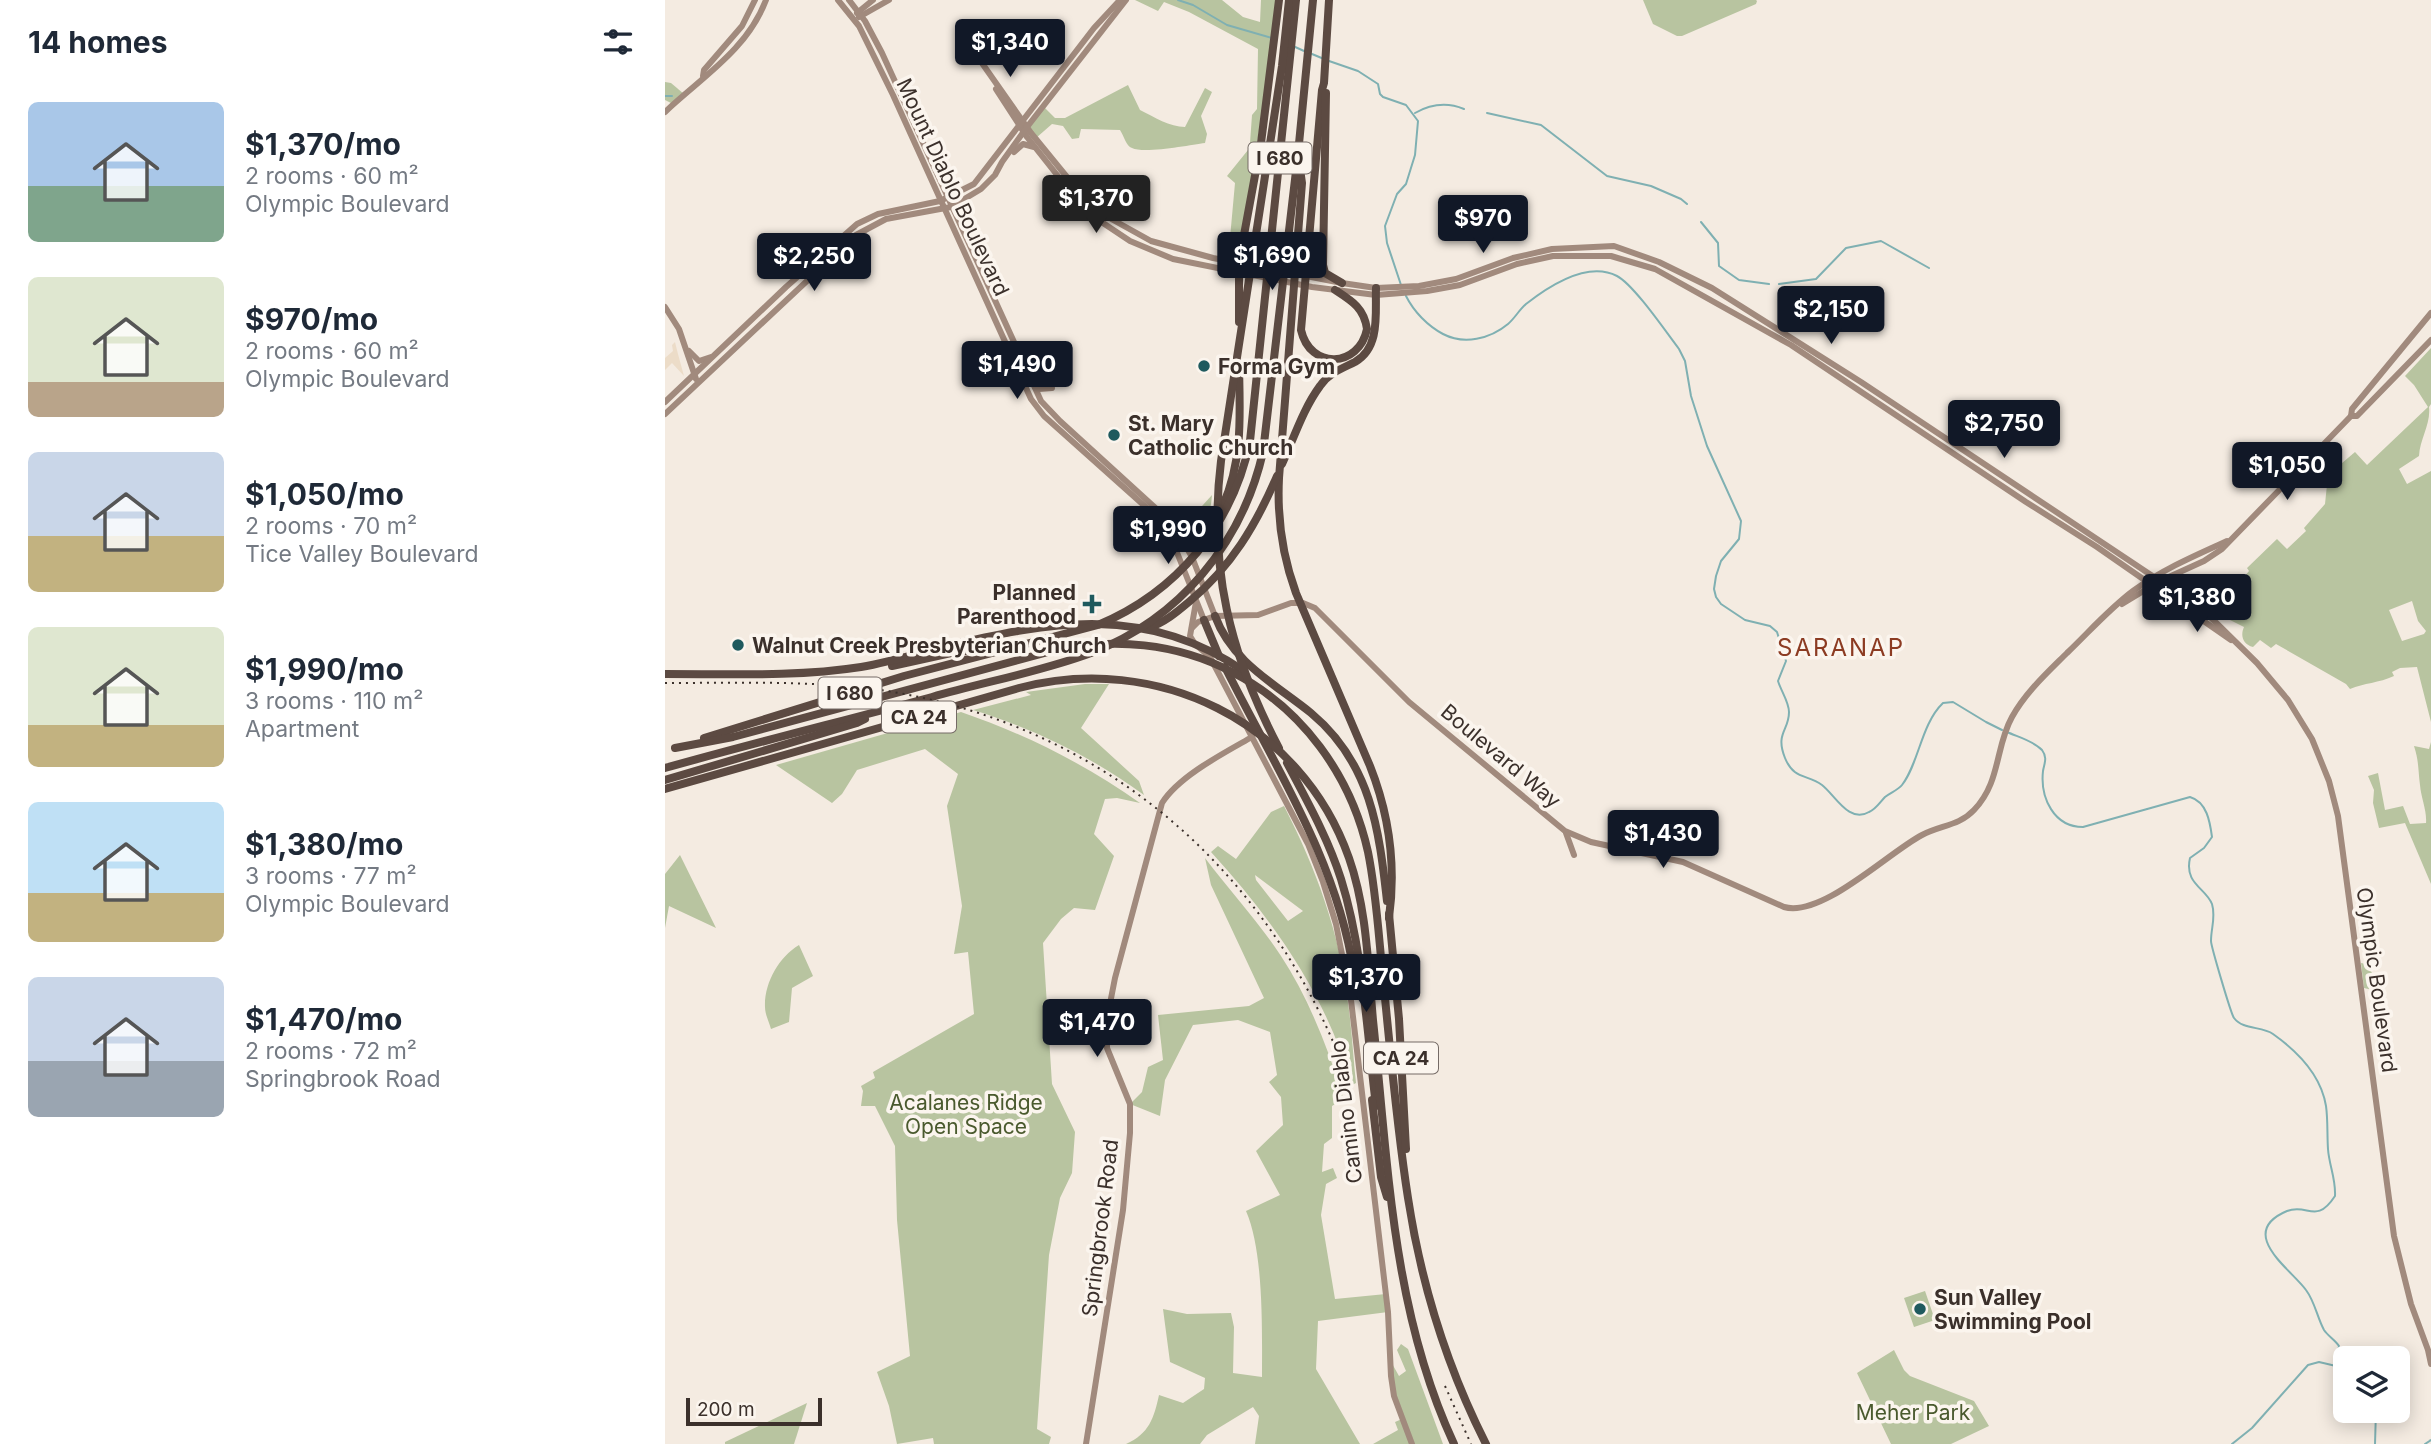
<!DOCTYPE html>
<meta charset="utf-8">
<style>
body{margin:0;font-family:Inter,sans-serif;background:#f2f2f3;color:#1f2937;height:100vh;display:flex;flex-direction:column;font-size:26px;white-space:nowrap}
*{box-sizing:border-box;margin:0}
p{font-size:23px;color:#747a83}
.icon{flex:none;width:38px;height:38px;fill:none;stroke:currentColor;stroke-width:2;stroke-linecap:round;stroke-linejoin:round}
.map{position:relative;flex:1;overflow:hidden}
.panel{display:flex;flex-direction:column;background:#fff;width:665px}
.panel>*{flex:none}
.fabs{position:absolute;left:1668px;top:1346px;display:grid;gap:14px}
.fabs a{display:grid;place-items:center;width:77px;height:77px;border-radius:10px;background:#fff;box-shadow:0 4px 18px #0003;font-size:35px}
.scale{position:absolute;left:21px;bottom:18px;width:136px;box-sizing:border-box;padding-left:7px;border:4px solid #3b302b;border-top:0;font-size:19px;line-height:24px;white-space:nowrap;color:#3b302b;-webkit-text-stroke:5px #fbf5ee;paint-order:stroke}
.price{position:absolute;translate:-50% -60px;padding:0 16px;border-radius:7px;background:#111827;color:#fff;font-size:23px;line-height:46px;filter:drop-shadow(0 2px 4px #0008)}
.price::after{content:'';position:absolute;left:50%;top:42px;width:21px;height:16px;margin-left:-10px;background:inherit;clip-path:polygon(0 0,100% 0,50% 100%)}
.price.active{background:#222;color:#fff}
ul{padding:0;list-style:none}
li{display:flex;align-items:center;gap:21px;height:175px;padding:0 28px}
li span{display:grid;place-items:center;flex:none;width:196px;height:140px;border-radius:10px;color:#555}
li>.icon{margin-inline-start:auto}
span .icon{width:84px;height:84px;fill:#fffc;stroke-width:1}
li b{font-size:30px}
h2{display:flex;justify-content:space-between;align-items:center;height:84px;padding:0 28px;font-size:30px}
main{display:flex;flex:1;min-height:0}
.map>svg:first-child{display:block}
</style>
<main>
<section class="panel">
<h2>14 homes<svg class="icon" aria-label="filters" viewBox="0 0 24 24"><path d="M4 7h16M4 17h16"/><circle cx="9" cy="7" r="2"/><circle cx="15" cy="17" r="2"/></svg></h2>
<ul>
<li><span style="background:linear-gradient(#a9c7e8 60%,#7fa58c 0)"><svg class="icon" aria-label="home" viewBox="0 0 24 24"><path d="M3 11l9-7 9 7M6 9v11h12V9"/></svg></span><div><b>$1,370/mo</b><p>2 rooms · 60 m²</p><p>Olympic Boulevard</p></div></li>
<li><span style="background:linear-gradient(#dfe7d0 75%,#b9a48a 0)"><svg class="icon" aria-label="home" viewBox="0 0 24 24"><path d="M3 11l9-7 9 7M6 9v11h12V9"/></svg></span><div><b>$970/mo</b><p>2 rooms · 60 m²</p><p>Olympic Boulevard</p></div></li>
<li><span style="background:linear-gradient(#c9d6e8 60%,#c2b280 0)"><svg class="icon" aria-label="home" viewBox="0 0 24 24"><path d="M3 11l9-7 9 7M6 9v11h12V9"/></svg></span><div><b>$1,050/mo</b><p>2 rooms · 70 m²</p><p>Tice Valley Boulevard</p></div></li>
<li><span style="background:linear-gradient(#dfe7d0 70%,#c2b280 0)"><svg class="icon" aria-label="home" viewBox="0 0 24 24"><path d="M3 11l9-7 9 7M6 9v11h12V9"/></svg></span><div><b>$1,990/mo</b><p>3 rooms · 110 m²</p><p>Apartment</p></div></li>
<li><span style="background:linear-gradient(#bfe0f5 65%,#c2b280 0)"><svg class="icon" aria-label="home" viewBox="0 0 24 24"><path d="M3 11l9-7 9 7M6 9v11h12V9"/></svg></span><div><b>$1,380/mo</b><p>3 rooms · 77 m²</p><p>Olympic Boulevard</p></div></li>
<li><span style="background:linear-gradient(#c9d6e8 60%,#9aa5b1 0)"><svg class="icon" aria-label="home" viewBox="0 0 24 24"><path d="M3 11l9-7 9 7M6 9v11h12V9"/></svg></span><div><b>$1,470/mo</b><p>2 rooms · 72 m²</p><p>Springbrook Road</p></div></li>
</ul>
</section>
<div class="map">
<svg width="1766" height="1444" viewBox="0 0 1766 1444">
<rect width="100%" height="100%" fill="#f4ebe1"/>
<g fill="#b8c4a0" fill-rule="evenodd">
<polygon points="470,0 557,0 578,17 595,22 596,0 614,0 574,262 563,260 570,183 562,176 583,150 585,143 587,115 592,109 593,49 524,12 499,2 493,11"/>
<polygon points="978,0 1091,0 1092,1 1091,4 1017,36 1012,36 988,24"/>
<polygon points="0,82 6,83 19,94 8,104 0,100"/>
<path d="M463,85L475,110C489,117 505,127 520,127L540,88L547,92L536,116L542,134L540,143C525,145 479,154 467,148C461,146 459,136 455,130L416,129L414,138L407,139L398,126L387,124L371,138L362,127L379,107L390,118H400Z"/>
<path d="M1766,348V404L1764,407C1766,424 1755,438 1754,456L1734,469L1742,484L1766,471V722L1752,667L1735,668L1727,672L1729,676C1714,683 1699,683 1685,689L1681,684L1611,644L1606,648L1595,640L1588,647C1578,644 1575,636 1579,627L1559,617L1552,603L1558,597L1556,592L1575,582L1584,571L1582,568L1612,539L1622,549L1641,531L1639,528L1660,504L1663,475L1690,452L1702,465L1763,407L1749,385L1740,376ZM1747,601L1753,621L1761,631L1759,634L1737,641L1724,610Z"/>
<path d="M547,495C546,514 539,532 527,546L518,527Z"/>
<path d="M420,684H444L416,728L474,781L479,795C427,757 370,729 308,710L366,695L361,692Z"/>
<path d="M296,712C360,734 420,764 475,803L452,798L440,799L429,834L449,856L430,910L409,908L396,919L378,943L387,1084L410,1132L407,1173L395,1198L384,1255L372,1429L386,1437L384,1444H269L268,1438L232,1444L224,1406L212,1372L245,1356L232,1220L230,1146L210,1106H196L198,1091L196,1086L210,1078L208,1072L309,1014L303,952L289,954L297,906L282,806L293,774L260,749L192,770L177,794L167,803L111,765Z"/>
<path d="M1766,742V884L1740,823L1714,828L1708,803L1709,790L1703,776L1713,773L1720,810L1738,806L1745,824L1761,823C1762,810 1756,798 1755,785C1753,770 1754,761 1749,746L1764,749Z"/>
<path d="M619,806C651,868 675,934 683,1003C687,1030 688,1056 691,1083L687,1085C661,995 608,920 546,852L553,846L571,859L606,812ZM590,875L638,911L623,921L591,880Z"/>
<polygon points="15,855 51,928 4,906 0,928 0,874"/>
<path d="M540,858C565,891 593,921 616,956C643,997 662,1046 677,1093L678,1099L667,1106V1138L659,1144L657,1172L668,1168L672,1178L661,1184L656,1215L670,1299L721,1294L723,1312L653,1321L651,1369L695,1444H590L594,1416L588,1407L542,1435L535,1444H461C484,1434 489,1418 494,1395L518,1403L539,1389L540,1378L505,1362L498,1309L522,1314L566,1313L569,1327L568,1373L597,1377C597,1331 599,1252 581,1211L615,1195L591,1151L618,1125L616,1097L604,1082L612,1075L605,1032L573,1020L528,1025L500,1080L495,1116L465,1104L477,1092L483,1067L498,1060L493,1015L584,1006L599,998L546,885Z"/>
<path d="M134,945L148,976L127,988L124,1022L106,1029C104,1022 100,1014 100,1007C99,983 114,957 134,945Z"/>
<polygon points="1696,963 1701,964 1716,986 1712,991 1699,988"/>
<polygon points="1260,1291 1270,1320 1249,1327 1239,1298"/>
<polygon points="736,1344 743,1349 778,1444 708,1444 733,1430 730,1422 737,1419 729,1396 725,1360 734,1376 741,1371 732,1350"/>
<polygon points="1229,1350 1239,1370 1245,1376 1309,1401 1324,1426 1286,1444 1226,1444 1192,1373"/>
<polygon points="142,1403 129,1444 60,1444 60,1442"/>
</g>
<polygon fill="#ecdcc8" points="10,342 13,354 19,376 7,363 0,370 0,358 8,351 7,345"/>
<g fill="none" stroke-linecap="round" stroke-linejoin="round">
<g stroke="#7fb0b2" stroke-width="2">
<polyline points="513,0 528,5 562,25 607,38"/>
<polyline points="628,46 639,51"/>
<polyline points="647,54 659,59"/>
<polyline points="664,61 693,71 713,84 715,94 718,97 741,105 753,121 750,155 741,184 732,194 720,226 722,243 736,285"/>
<polyline points="0,96 7,96"/>
<path d="M750,113C766,104 782,102 799,109"/>
<polyline points="822,113 876,125 942,176 986,186 1016,199 1022,204"/>
<polyline points="1036,222 1053,243 1054,266 1074,280 1104,284"/>
<polyline points="1114,284 1151,279 1181,248 1216,241 1264,268"/>
<path d="M741,296C749,312 763,326 778,334C799,345 825,339 843,324C850,318 854,310 861,304C884,286 923,261 952,276C969,285 1001,332 1014,349L1020,361L1026,396L1042,446L1076,521L1074,539L1056,561L1051,576L1049,589L1051,597L1056,604L1080,620L1105,626L1112,632L1121,661L1113,681C1116,691 1124,702 1124,712C1124,731 1110,733 1120,758C1129,780 1142,774 1157,785C1170,795 1184,824 1204,812C1211,809 1215,802 1220,797C1225,793 1233,790 1237,785C1254,763 1256,724 1278,703L1288,702L1321,722L1337,730"/>
<path d="M1342,732C1353,737 1369,741 1377,750C1383,758 1379,764 1378,771C1375,798 1389,827 1418,827L1525,797C1542,802 1545,822 1547,837L1539,848L1525,858C1519,884 1541,888 1547,904C1551,917 1546,928 1546,941C1546,946 1566,1014 1569,1018C1578,1030 1597,1026 1608,1034C1632,1051 1656,1075 1661,1106C1663,1120 1662,1134 1663,1149C1664,1165 1671,1179 1670,1196C1651,1225 1643,1203 1622,1211C1570,1233 1627,1270 1641,1290C1650,1302 1652,1317 1659,1330C1663,1336 1670,1340 1674,1346L1670,1371L1680,1383"/>
<polyline points="1567,1444 1587,1428 1643,1365 1654,1362 1671,1366"/>
<polyline points="1710,1444 1711,1410"/>
<polyline points="1760,1444 1766,1440"/>
</g>
<g stroke="#a18a7d" stroke-width="6">
<polyline points="173,0 194,26 228,95 366,399 379,416 492,517 507,540 539,620"/>
<polyline points="184,0 200,21 217,53 376,401 395,421 508,524 527,557 550,616"/>
<polyline points="192,13 208,0"/>
<polyline points="194,17 224,0"/>
<polyline points="312,56 366,133 415,193 441,216 486,241 548,258 677,283 711,288 754,286 791,279 848,258 887,249 949,246 994,262 1047,288 1196,382 1495,581 1530,602 1592,663 1623,700 1647,739 1664,781 1673,816 1729,1236 1746,1304 1763,1350 1766,1364"/>
<polyline points="38,76 39,70 77,26 90,0"/>
<polyline points="331,89 362,137 404,190 435,221 465,241 508,259 647,287 711,295 762,291 795,285 852,264 888,256 946,256 990,269 1126,345 1361,502 1432,547 1566,640"/>
<path d="M0,112C37,77 82,50 101,0"/>
<polyline points="349,152 358,144 369,147"/>
<polyline points="0,307 14,329 31,379"/>
<polyline points="24,351 34,361 46,357"/>
<polyline points="370,387 374,389 387,388"/>
<polyline points="0,402 121,287 192,224 213,214 275,201 309,184 429,28 455,0"/>
<polyline points="0,414 191,235 221,219 286,207 316,189 330,175 337,162 362,127 461,0"/>
<polyline points="1686,416 1687,409 1766,313"/>
<polyline points="531,602 525,636 530,644 545,657 643,844 658,882 671,924 686,1000 723,1312 726,1376 729,1396 747,1444"/>
<polyline points="1457,604 1495,581 1539,561 1557,549 1686,416 1692,416 1766,340"/>
<path d="M527,628L533,622L550,616L593,615L626,603H638L650,608L744,702L900,831L926,842L1018,862L1119,907C1157,918 1224,852 1257,835C1276,825 1294,826 1309,810C1336,782 1330,747 1347,717C1361,692 1382,673 1402,653C1424,632 1444,609 1468,591C1496,570 1531,555 1562,541"/>
<polyline points="901,833 909,855"/>
<path d="M421,1444L458,1210L465,1133V1104L442,1048V1019L450,978L497,803C514,776 559,753 587,737"/>
</g>
<g stroke="#5c4a42" stroke-width="8">
<path d="M664,0L659,83L657,90L636,330C645,370 694,368 702,329C699,308 687,301 670,290"/>
<polyline points="661,93 658,265 660,273 677,283"/>
<path d="M635,169L637,183L614,478C612,518 617,555 631,593L705,766C724,814 731,867 724,918"/>
<polyline points="574,322 574,262 596,143 614,0"/>
<path d="M617,464C629,438 638,409 655,386C664,373 676,369 690,362C716,347 710,313 711,288"/>
<path d="M558,505C578,460 575,415 574,367"/>
<path d="M550,616C567,662 610,684 646,713C706,763 714,829 722,901"/>
<polyline points="539,620 554,656"/>
<path d="M483,628C499,623 512,612 525,601C566,567 591,525 612,476"/>
<polyline points="227,666 286,653 348,645"/>
<path d="M560,667C610,767 672,860 689,973"/>
<path d="M0,674C65,674 132,677 196,667C224,662 251,654 278,647C386,621 481,604 579,671"/>
<path d="M39,738L239,676L433,625C512,592 568,525 585,441L631,0"/>
<path d="M10,748L68,737L387,651C448,637 512,643 567,672C637,708 686,775 703,852C712,896 714,943 719,988C726,1058 732,1128 743,1198C756,1283 782,1367 821,1444"/>
<path d="M614,748C565,655 543,567 556,461L617,66L624,0"/>
<path d="M622,763C642,801 663,838 676,879C698,949 702,1033 711,1106"/>
<path d="M0,768C89,743 178,721 267,697C319,682 375,672 426,653C514,619 577,544 598,452L633,154L648,0"/>
<polyline points="0,780 192,723 200,719"/>
<path d="M0,789L354,688C491,652 636,721 684,858C702,909 703,966 708,1020C723,1163 727,1311 789,1444"/>
<polyline points="724,914 734,1019 741,1149"/>
<polyline points="707,1100 716,1177 722,1197"/>
</g>
<g stroke="#3b302b" stroke-width="2" stroke-dasharray="2 5" stroke-linecap="butt">
<path d="M0,683C74,683 149,680 222,691C446,727 613,878 687,1090"/>
<polyline points="780,1386 806,1444"/>
</g>
</g>
<g fill="#1f5a5e" stroke="#fbf5ee" stroke-width="2.5">
<circle cx="539" cy="366" r="7"/>
<circle cx="449" cy="435" r="7"/>
<path d="M423.5 593.5h7v7h7v7h-7v7h-7v-7h-7v-7h7z"/>
<circle cx="73" cy="645" r="7"/>
<circle cx="1255" cy="1309" r="7"/>
</g>
<g text-anchor="middle" dominant-baseline="central" stroke-width="7" stroke-linejoin="round" paint-order="stroke">
<g fill="#fbf5ee" stroke="#756b66" stroke-width="2">
<rect x="583.5" y="142.5" width="63" height="31" rx="5"/>
<rect x="153.5" y="677.5" width="63" height="31" rx="5"/>
<rect x="217" y="701.5" width="74" height="31" rx="5"/>
<rect x="699" y="1042.5" width="74" height="31" rx="5"/>
</g>
<g font-size="19" font-weight="bold" fill="#3b302b">
<text x="615" y="158">I 680</text>
<text x="185" y="693">I 680</text>
<text x="254" y="717">CA 24</text>
<text x="736" y="1058">CA 24</text>
</g>
<g font-size="21" fill="#3b302b" stroke="#fbf5ee">
<text transform="translate(288 187) rotate(65)">Mount Diablo Boulevard</text>
<text transform="translate(836 756) rotate(40)">Boulevard Way</text>
<text transform="translate(1712 980) rotate(82)">Olympic Boulevard</text>
<text transform="translate(681 1112) rotate(-97)">Camino Diablo</text>
<text transform="translate(435 1228) rotate(-83)">Springbrook Road</text>
</g>
<g font-size="21" font-weight="bold" fill="#3b302b" stroke="#fbf5ee" text-anchor="start">
<text x="553" y="366">Forma Gym</text>
<text x="463" y="423">St. Mary<tspan x="463" dy="24">Catholic Church</tspan></text>
<text x="411" y="592" text-anchor="end">Planned<tspan x="411" dy="24">Parenthood</tspan></text>
<text x="87" y="645">Walnut Creek Presbyterian Church</text>
<text x="1269" y="1297">Sun Valley<tspan x="1269" dy="24">Swimming Pool</tspan></text>
</g>
<g font-size="21" fill="#4a5a2e" stroke="#fbf5ee">
<text x="301" y="1102">Acalanes Ridge<tspan x="301" dy="24">Open Space</tspan></text>
<text x="1248" y="1412">Meher Park</text>
</g>
<g font-size="24" letter-spacing="2" fill="#8c3b22" stroke="#fbf5ee">
<text x="1176" y="647">SARANAP</text>
</g>
</g>
</svg>
<div class="fabs">
<a><svg class="icon" aria-label="layers" viewBox="0 0 24 24"><path d="M12 4l9 5-9 5-9-5zM3 14l9 5 9-5"/></svg></a>
</div>
<div class="scale">200 m</div>
<b class="price" style="left:345px;top:79px">$1,340</b>
<b class="price active" style="left:431px;top:235px">$1,370</b>
<b class="price" style="left:818px;top:255px">$970</b>
<b class="price" style="left:607px;top:292px">$1,690</b>
<b class="price" style="left:149px;top:293px">$2,250</b>
<b class="price" style="left:1166px;top:346px">$2,150</b>
<b class="price" style="left:352px;top:401px">$1,490</b>
<b class="price" style="left:1339px;top:460px">$2,750</b>
<b class="price" style="left:1622px;top:502px">$1,050</b>
<b class="price" style="left:503px;top:566px">$1,990</b>
<b class="price" style="left:1532px;top:634px">$1,380</b>
<b class="price" style="left:998px;top:870px">$1,430</b>
<b class="price" style="left:701px;top:1014px">$1,370</b>
<b class="price" style="left:432px;top:1059px">$1,470</b>
</div>
</main>
